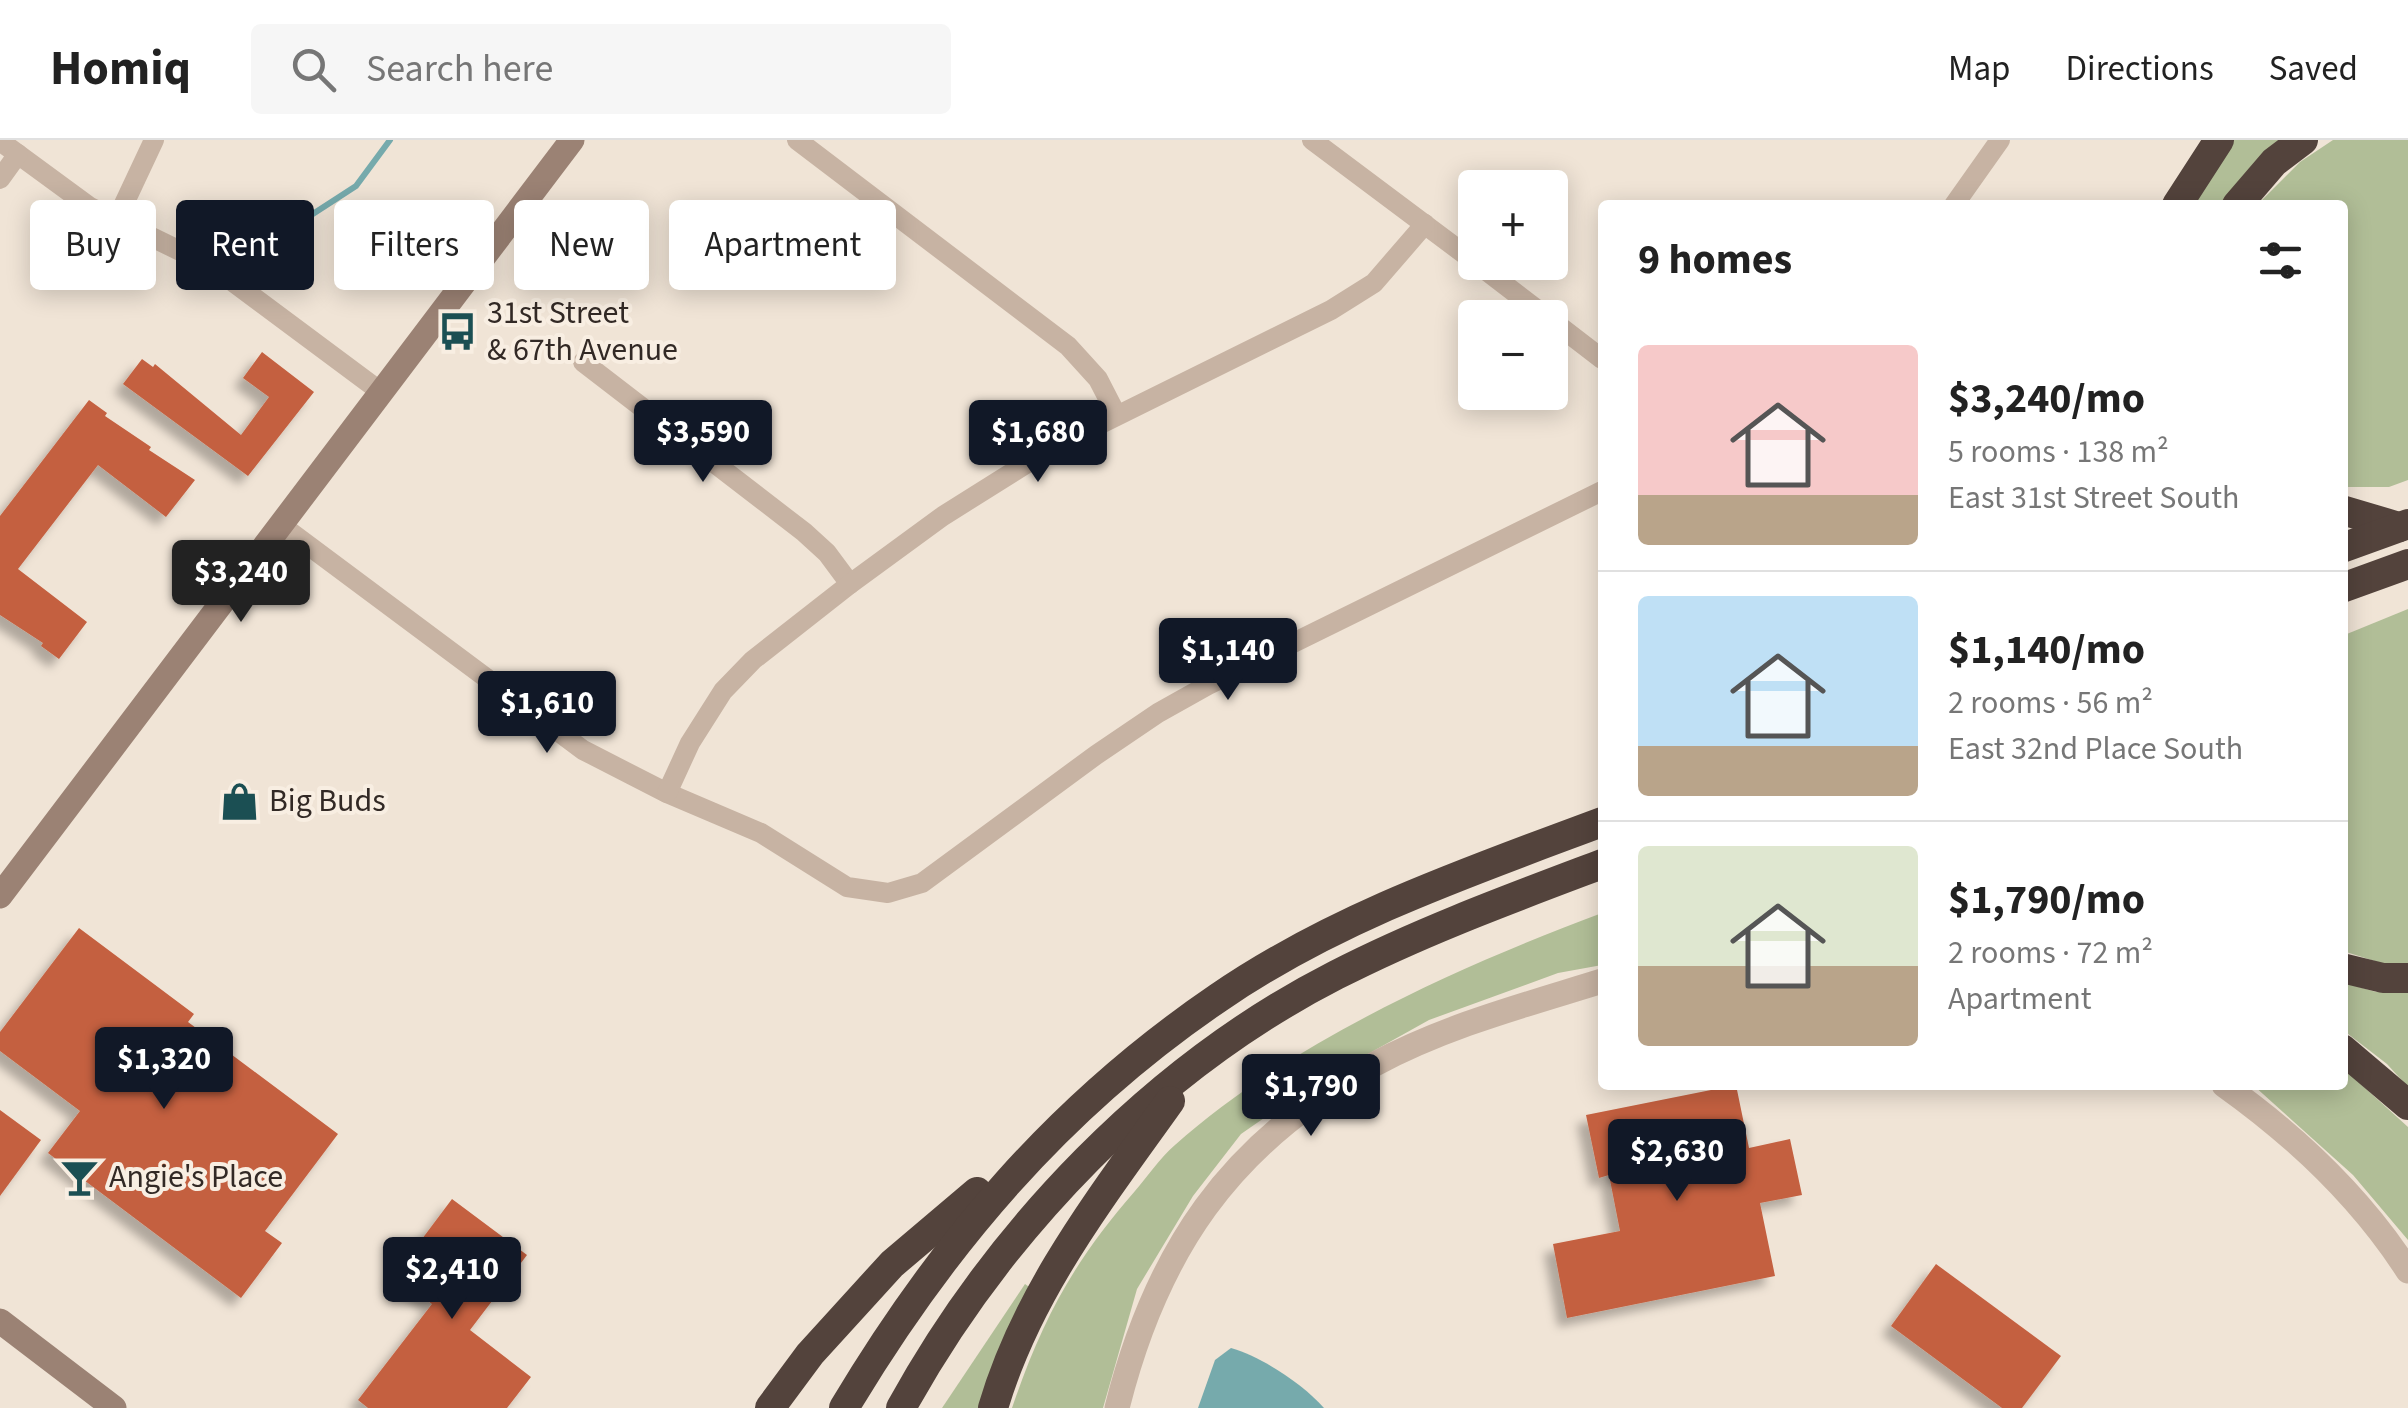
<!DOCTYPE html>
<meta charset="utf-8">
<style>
body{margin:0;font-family:"Source Sans 3",sans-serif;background:#f6f6f6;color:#222;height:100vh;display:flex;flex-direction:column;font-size:38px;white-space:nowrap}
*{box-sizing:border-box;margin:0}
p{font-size:32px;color:#767676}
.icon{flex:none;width:55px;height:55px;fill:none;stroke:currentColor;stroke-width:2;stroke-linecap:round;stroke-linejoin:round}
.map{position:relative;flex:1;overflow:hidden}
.details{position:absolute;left:1598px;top:60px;width:750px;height:890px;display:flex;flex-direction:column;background:#fff;border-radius:10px;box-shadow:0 5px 25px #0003}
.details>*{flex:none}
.hud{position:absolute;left:30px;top:60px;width:950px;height:90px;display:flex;gap:20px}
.buttons{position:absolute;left:1458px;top:30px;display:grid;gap:20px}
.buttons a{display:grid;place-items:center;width:110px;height:110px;border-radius:10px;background:#fff;box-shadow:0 5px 25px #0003;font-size:50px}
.price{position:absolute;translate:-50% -85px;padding:0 22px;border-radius:10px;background:#111827;color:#fff;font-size:32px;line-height:65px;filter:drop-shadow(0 2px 5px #0008)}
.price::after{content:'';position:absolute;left:50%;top:60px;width:30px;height:22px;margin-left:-15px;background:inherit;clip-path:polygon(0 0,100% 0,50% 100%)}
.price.on{background:#222;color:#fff}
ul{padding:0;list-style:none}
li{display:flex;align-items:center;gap:30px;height:250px;padding:0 40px}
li+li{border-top:2px solid #e0e0e0}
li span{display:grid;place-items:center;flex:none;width:280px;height:200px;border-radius:10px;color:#555}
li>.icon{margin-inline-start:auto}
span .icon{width:120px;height:120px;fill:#fffc;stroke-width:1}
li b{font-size:42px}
h2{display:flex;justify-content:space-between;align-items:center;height:120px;padding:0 40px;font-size:42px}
.tag{padding:0 35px;border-radius:10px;background:#fff;box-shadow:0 5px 25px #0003;font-size:35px;line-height:90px}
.tag.on{background:#111827;color:#fff}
header{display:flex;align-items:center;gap:60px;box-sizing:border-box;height:140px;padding:0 50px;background:#fff;border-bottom:2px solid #e0e0e0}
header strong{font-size:48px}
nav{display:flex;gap:55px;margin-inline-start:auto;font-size:35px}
.search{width:700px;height:90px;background:#f6f6f6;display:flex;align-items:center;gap:25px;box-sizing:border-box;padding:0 35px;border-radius:10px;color:#767676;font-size:38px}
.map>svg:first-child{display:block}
</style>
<header>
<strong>Homiq</strong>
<div class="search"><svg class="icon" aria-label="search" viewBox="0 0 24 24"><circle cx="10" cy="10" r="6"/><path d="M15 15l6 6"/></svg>Search here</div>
<nav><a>Map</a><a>Directions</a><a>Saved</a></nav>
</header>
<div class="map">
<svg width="2408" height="1268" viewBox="0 0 2408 1268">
<defs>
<filter id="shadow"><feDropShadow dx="-9" dy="9" stdDeviation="5" flood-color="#0004"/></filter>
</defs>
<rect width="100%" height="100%" fill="#f0e4d6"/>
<g fill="#b1be97">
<polygon points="2230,0 2287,0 2224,65 2188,65"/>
<polygon points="2333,0 2408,0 2408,340 2389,347 2343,347 2342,65 2257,65 2300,22"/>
<polygon points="2408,469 2408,823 2381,823 2343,811 2342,496"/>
<path d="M1602,773V825L1558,833L1429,880L1307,948L1241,994L1193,1056L1137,1149L1103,1268H1012C1042,1180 1073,1122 1135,1051C1148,1036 1160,1018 1175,1005C1291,902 1458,827 1602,773Z"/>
<polygon points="2342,842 2376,852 2408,852 2408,947 2387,924 2343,890"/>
<polygon points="2343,928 2408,987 2408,1100 2353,1035 2253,945 2342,945"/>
<polygon points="1025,1144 1032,1149 981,1268 942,1268"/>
</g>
<path fill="#76aaac" d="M1231,1208C1262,1217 1303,1244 1324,1268H1198L1215,1220Z"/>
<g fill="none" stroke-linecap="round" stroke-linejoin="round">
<polyline stroke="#76aaac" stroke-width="6" points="245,118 356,46 390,0"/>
</g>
<g fill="#c46040" filter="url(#shadow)">
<polygon points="262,212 314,252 248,336 123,244 142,219 153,227 155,224 241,295 269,257 243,238"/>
<polygon points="89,260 107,273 105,276 151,307 149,310 195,340 166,377 98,325 18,429 87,482 59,519 41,506 43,503 0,475 0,376"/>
<polygon points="79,788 194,874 188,882 338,994 265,1091 282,1103 241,1158 48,1013 80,971 0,911 0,892"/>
<polygon points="1736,945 1749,1008 1790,999 1802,1055 1760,1063 1775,1136 1567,1178 1553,1104 1620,1091 1609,1035 1599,1038 1586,975"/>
<polygon points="0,970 41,1000 0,1056"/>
<polygon points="452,1059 527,1115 470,1190 531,1237 507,1268 368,1268 358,1260 432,1164 395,1135"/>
<polygon points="1936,1124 2061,1216 2022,1268 2002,1268 1891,1186"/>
</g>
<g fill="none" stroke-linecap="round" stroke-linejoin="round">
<g stroke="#c7b3a3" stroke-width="20">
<polyline points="797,0 1068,206 1098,239 1116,274"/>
<polyline points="1312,0 1475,122"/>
<polyline points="0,1 90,67 213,127 381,252"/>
<polyline points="0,39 18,14"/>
<polyline points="1954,65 2000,0"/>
<polyline points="116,81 154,0"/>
<polyline points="1475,122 1548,178"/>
<polyline points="1550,179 1602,219"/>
<polyline points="583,222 804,392 827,413 850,444"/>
<polyline points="281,385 583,610 667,653 761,693 847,747 888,753 922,743 1096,615 1158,573 1208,545 1602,351"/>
<polyline points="667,653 690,603 723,551 753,520 850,444 943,376 1048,310 1331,170 1374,143 1425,84"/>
</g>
<g stroke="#c7b3a3" stroke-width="25">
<path d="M2224,945C2294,995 2361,1058 2408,1131"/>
<path d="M1117,1268C1156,1112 1229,1003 1373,925C1445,886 1525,865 1602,841"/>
</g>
<g stroke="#9b8274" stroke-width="25">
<polyline points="0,756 572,0"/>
<polyline points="0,1181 114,1268"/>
</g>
<g stroke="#53433c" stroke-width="30">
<polyline points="2177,65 2219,0"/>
<polyline points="2237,65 2274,22 2303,0"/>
<polyline points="2342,370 2399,387"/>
<polyline points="2342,408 2408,384"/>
<polyline points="2342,448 2408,424"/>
<polyline points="2342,828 2383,838 2408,838"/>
<polyline points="2342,909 2408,965"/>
<polyline points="770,1268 810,1214 892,1124 977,1052"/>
<path d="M844,1268C942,1104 1059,966 1218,858C1334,778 1471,731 1602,682"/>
<path d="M901,1268C999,1090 1154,928 1336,835C1422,791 1512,758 1602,724"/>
<path d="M993,1268C1027,1152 1101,1058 1170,961"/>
</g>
</g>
<defs>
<symbol id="bus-bare" viewBox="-9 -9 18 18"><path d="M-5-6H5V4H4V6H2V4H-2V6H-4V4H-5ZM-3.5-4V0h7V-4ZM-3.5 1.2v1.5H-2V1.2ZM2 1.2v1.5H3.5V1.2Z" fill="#1b4f53" stroke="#f8eee2" stroke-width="2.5" paint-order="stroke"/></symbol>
<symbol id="shop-bare" viewBox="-9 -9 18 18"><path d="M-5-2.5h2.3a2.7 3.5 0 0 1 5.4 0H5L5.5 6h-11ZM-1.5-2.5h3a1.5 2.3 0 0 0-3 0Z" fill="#1b4f53" stroke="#f8eee2" stroke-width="2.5" paint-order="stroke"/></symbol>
<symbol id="bar-bare" viewBox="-9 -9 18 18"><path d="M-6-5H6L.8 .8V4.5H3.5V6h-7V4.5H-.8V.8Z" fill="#1b4f53" stroke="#f8eee2" stroke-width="2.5" paint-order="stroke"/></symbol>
</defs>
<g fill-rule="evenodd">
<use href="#bus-bare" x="430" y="164" width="55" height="55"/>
<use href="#shop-bare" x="212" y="634" width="55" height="55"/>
<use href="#bar-bare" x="52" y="1010" width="55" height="55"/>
</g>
<g text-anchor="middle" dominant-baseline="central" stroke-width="8" stroke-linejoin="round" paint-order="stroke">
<g font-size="32" fill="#322925" stroke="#f8eee2" text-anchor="start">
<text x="487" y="173">31st Street<tspan x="487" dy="37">&amp; 67th Avenue</tspan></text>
<text x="269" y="661">Big Buds</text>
<text x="109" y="1037">Angie's Place</text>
</g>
</g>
</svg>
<div class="buttons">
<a>+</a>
<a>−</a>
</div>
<b class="price" style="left:703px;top:345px">$3,590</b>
<b class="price" style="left:1038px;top:345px">$1,680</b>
<b class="price on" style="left:241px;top:485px">$3,240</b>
<b class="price" style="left:1228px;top:563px">$1,140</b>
<b class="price" style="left:547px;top:616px">$1,610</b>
<b class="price" style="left:164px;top:972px">$1,320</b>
<b class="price" style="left:1311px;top:999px">$1,790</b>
<b class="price" style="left:1677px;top:1064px">$2,630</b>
<b class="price" style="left:452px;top:1182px">$2,410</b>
<div class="hud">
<a class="tag">Buy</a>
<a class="tag on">Rent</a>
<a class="tag">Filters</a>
<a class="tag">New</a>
<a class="tag">Apartment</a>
</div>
<section class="details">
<h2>9 homes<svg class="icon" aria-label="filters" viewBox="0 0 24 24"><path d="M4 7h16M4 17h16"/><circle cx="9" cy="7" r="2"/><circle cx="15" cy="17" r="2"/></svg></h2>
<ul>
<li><span style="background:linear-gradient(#f6c9c9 75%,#b9a48a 0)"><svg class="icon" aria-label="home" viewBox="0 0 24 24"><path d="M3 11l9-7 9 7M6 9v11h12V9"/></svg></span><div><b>$3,240/mo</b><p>5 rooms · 138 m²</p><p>East 31st Street South</p></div></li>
<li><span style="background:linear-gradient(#bfe0f5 75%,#b9a48a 0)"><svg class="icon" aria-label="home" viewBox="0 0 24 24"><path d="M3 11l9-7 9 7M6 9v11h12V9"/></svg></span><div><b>$1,140/mo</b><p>2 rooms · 56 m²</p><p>East 32nd Place South</p></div></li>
<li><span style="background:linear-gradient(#dfe7d0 60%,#b9a48a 0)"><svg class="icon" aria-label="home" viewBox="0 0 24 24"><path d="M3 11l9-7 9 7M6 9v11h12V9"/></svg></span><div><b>$1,790/mo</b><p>2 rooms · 72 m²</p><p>Apartment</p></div></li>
</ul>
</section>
</div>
